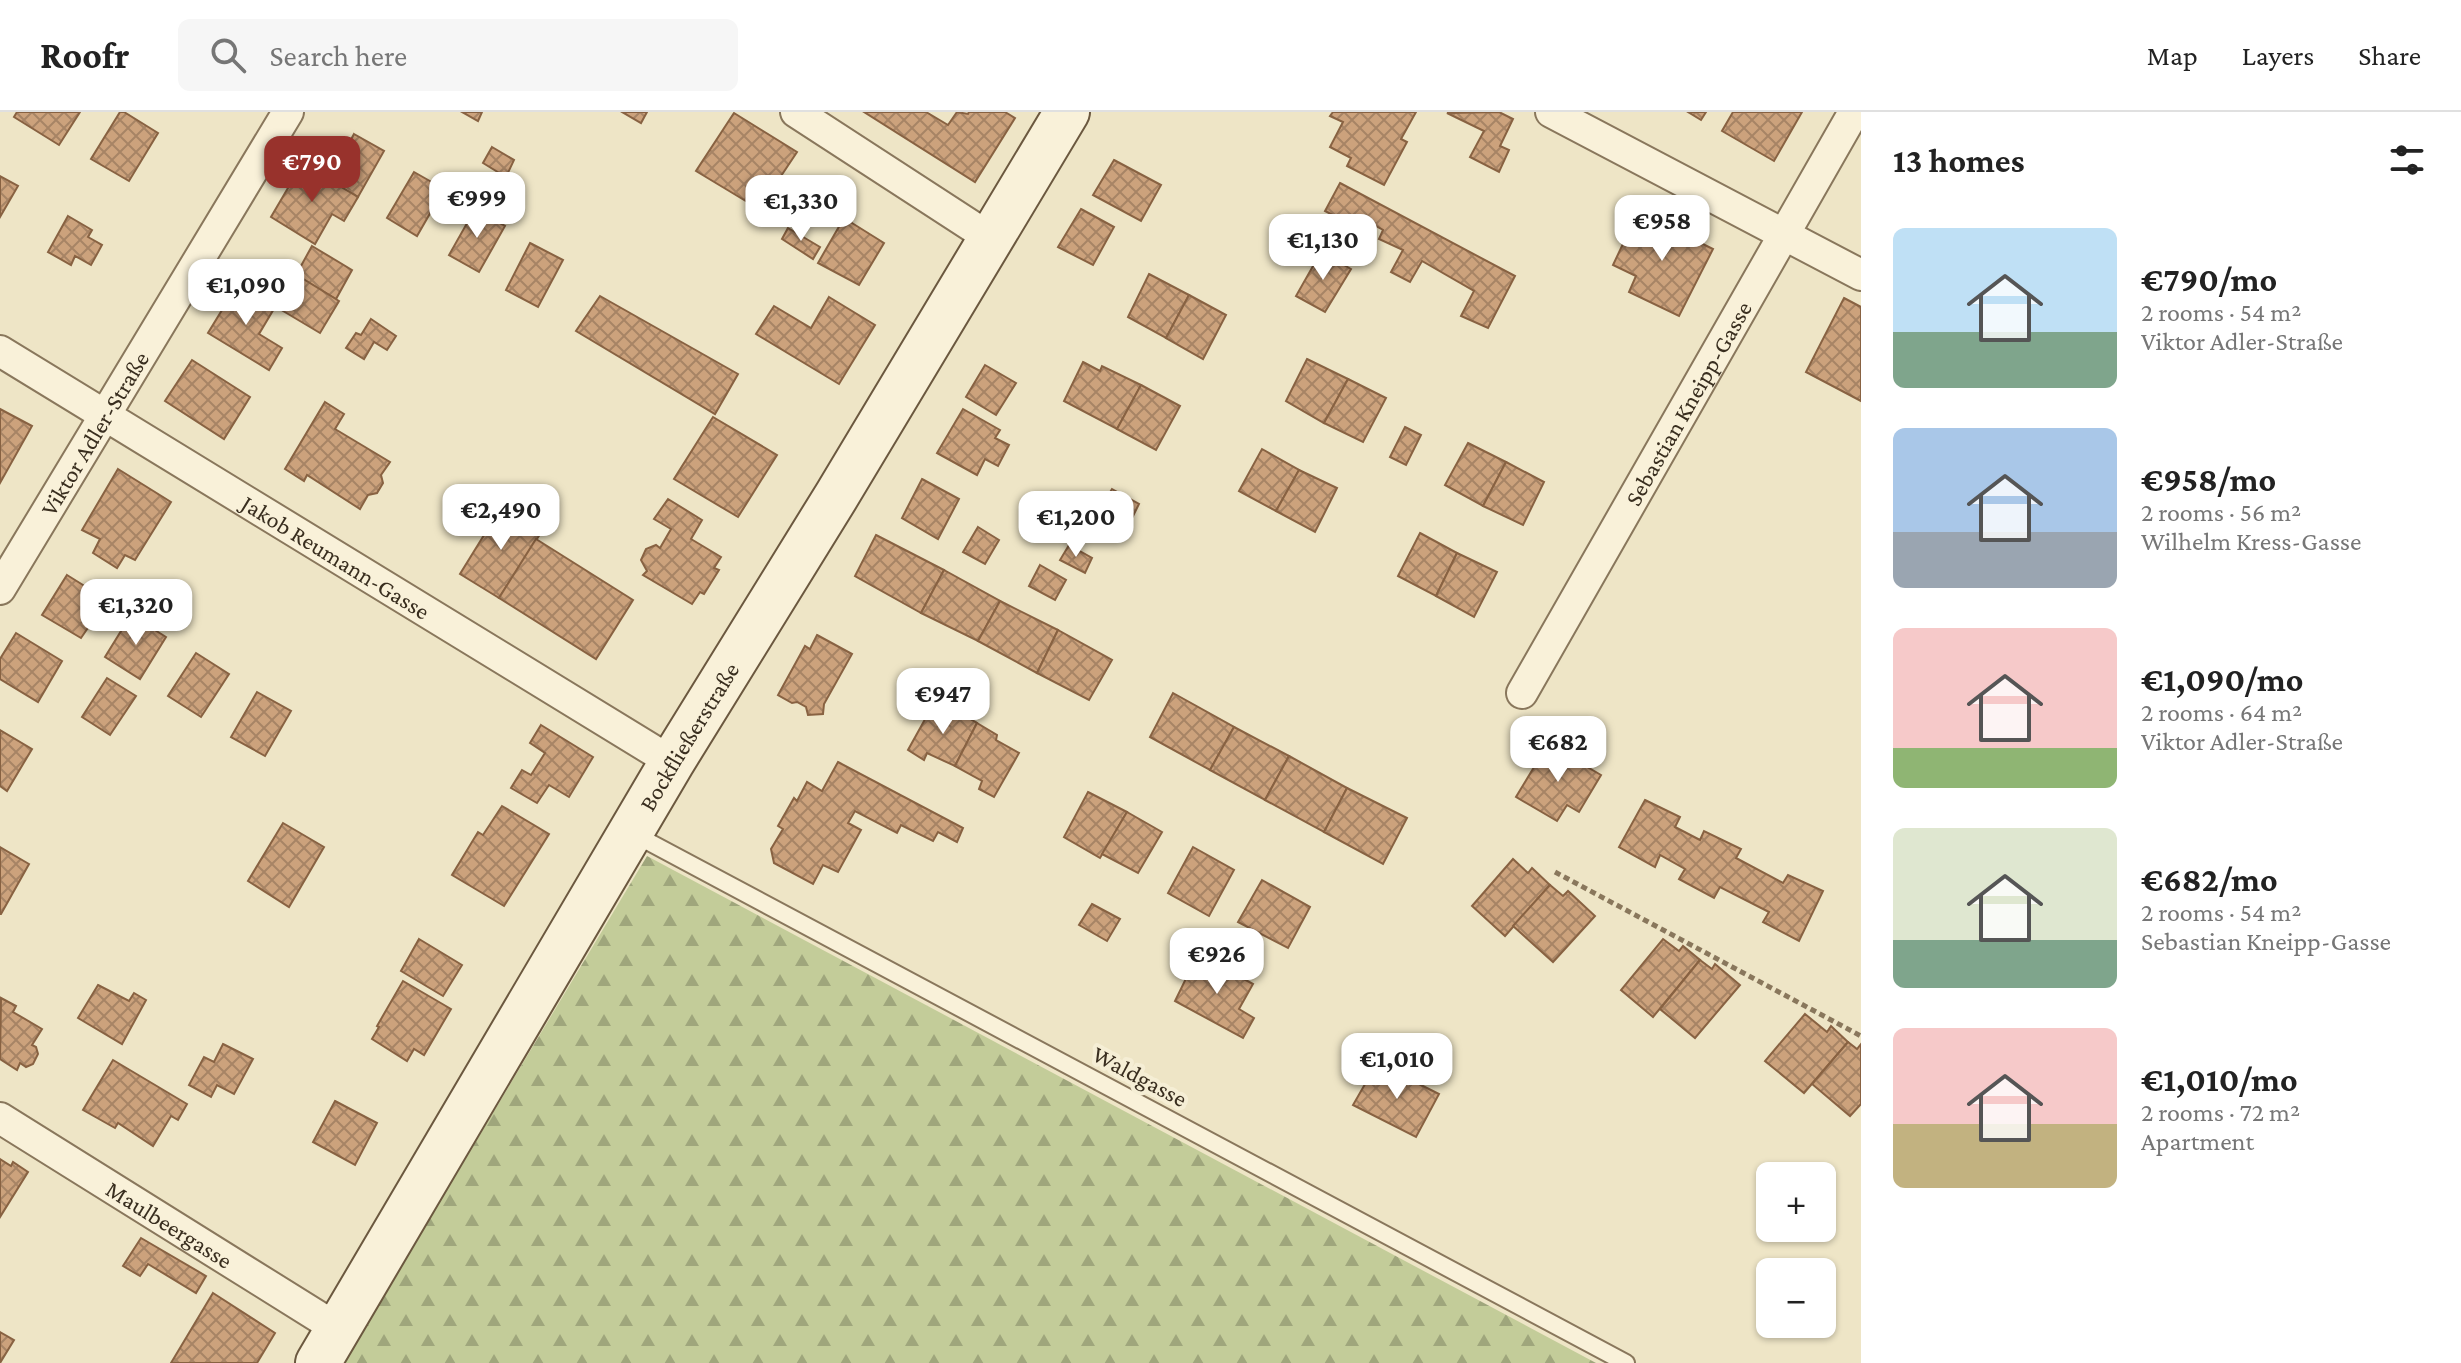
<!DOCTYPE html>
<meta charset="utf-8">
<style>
body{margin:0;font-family:"Crimson Pro",serif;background:#f6f6f6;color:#222;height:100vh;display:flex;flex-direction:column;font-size:30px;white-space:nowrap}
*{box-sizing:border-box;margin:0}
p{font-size:26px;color:#767676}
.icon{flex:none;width:44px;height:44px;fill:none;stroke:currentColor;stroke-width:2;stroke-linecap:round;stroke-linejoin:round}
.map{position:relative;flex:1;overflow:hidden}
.panel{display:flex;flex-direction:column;background:#fff;width:600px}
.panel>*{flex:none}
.fabs{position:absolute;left:1756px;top:1050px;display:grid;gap:16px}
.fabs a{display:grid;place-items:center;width:80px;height:80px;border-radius:12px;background:#fff;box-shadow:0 2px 6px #0004;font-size:40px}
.price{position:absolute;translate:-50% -68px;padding:0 18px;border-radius:16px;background:#fff;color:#222;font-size:26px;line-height:52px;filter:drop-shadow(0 2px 4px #0008)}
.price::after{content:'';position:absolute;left:50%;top:48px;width:24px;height:18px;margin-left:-12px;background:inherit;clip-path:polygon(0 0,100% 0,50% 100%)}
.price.active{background:#98322c;color:#fff}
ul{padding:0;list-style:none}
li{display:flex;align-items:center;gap:24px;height:200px;padding:0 32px}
li span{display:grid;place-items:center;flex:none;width:224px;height:160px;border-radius:12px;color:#555}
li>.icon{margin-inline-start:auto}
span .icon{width:96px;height:96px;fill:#fffc;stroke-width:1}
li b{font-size:34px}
h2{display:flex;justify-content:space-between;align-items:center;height:96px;padding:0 32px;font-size:34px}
header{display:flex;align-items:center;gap:48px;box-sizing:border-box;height:112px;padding:0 40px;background:#fff;border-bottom:2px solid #e0e0e0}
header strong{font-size:38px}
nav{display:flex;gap:44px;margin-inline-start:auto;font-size:28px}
.search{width:560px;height:72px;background:#f6f6f6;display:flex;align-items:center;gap:20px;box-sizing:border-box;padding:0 28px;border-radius:12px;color:#767676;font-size:30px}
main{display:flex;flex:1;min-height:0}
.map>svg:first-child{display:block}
</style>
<header>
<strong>Roofr</strong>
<div class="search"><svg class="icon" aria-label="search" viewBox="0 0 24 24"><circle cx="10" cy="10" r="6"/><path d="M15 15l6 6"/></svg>Search here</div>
<nav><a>Map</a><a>Layers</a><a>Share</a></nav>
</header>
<main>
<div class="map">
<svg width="1861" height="1251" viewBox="0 0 1861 1251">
<defs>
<pattern id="forest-firs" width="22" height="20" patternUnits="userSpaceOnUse" patternTransform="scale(2)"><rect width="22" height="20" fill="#c3cc99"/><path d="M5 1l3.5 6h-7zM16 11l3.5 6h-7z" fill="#9fa67c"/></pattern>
<pattern id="building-cross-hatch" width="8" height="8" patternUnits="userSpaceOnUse" patternTransform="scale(2)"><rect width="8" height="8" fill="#cca27c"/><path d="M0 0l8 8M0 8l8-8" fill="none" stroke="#a78465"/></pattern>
</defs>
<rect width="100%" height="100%" fill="#eee5c6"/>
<polygon fill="url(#forest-firs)" points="647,744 1596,1251 343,1251"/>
<g fill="url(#building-cross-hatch)" stroke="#886242" stroke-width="2">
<polygon points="17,0 80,0 59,33 14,5"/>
<polygon points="120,0 124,0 158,21 129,69 91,47"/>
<polygon points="462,0 482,0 478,9"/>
<polygon points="622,0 647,0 641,11"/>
<polygon points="864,0 926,0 948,13 957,0 968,2 969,0 1005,0 1015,6 975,70"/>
<polygon points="1333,0 1416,0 1401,27 1407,30 1384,73 1347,54 1351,46 1330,35 1343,10 1330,4"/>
<polygon points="1499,0 1513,7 1500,34 1509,38 1499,60 1470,45 1484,19 1447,1"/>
<polygon points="1688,0 1706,0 1701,8"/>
<polygon points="1733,0 1802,0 1774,49 1722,19"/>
<polygon points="734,1 797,40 759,97 696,59"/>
<polygon points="354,22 384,39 358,85 329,69"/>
<polygon points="492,35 514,48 506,65 483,51"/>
<polygon points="1114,48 1161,73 1141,109 1093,83"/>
<polygon points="302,52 358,85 344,109 332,102 315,132 271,105"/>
<polygon points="414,60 444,77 417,124 387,106"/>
<polygon points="0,64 18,74 0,105"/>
<polygon points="1340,71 1515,164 1488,216 1461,204 1474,179 1422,149 1410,170 1391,160 1403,138 1379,127 1383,118 1365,108 1360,117 1325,99"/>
<polygon points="475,97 505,114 479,160 449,143"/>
<polygon points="1081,97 1114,115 1093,153 1058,135"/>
<polygon points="1638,100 1713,137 1679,204 1629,180 1636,164 1613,153"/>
<polygon points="68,104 92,118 88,125 102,133 91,153 75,144 71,153 48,140"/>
<polygon points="844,106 884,131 859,173 818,151"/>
<polygon points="788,116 820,135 813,147 782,127"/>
<polygon points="530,131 563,148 538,195 506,178"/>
<polygon points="312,134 352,158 336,187 296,163"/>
<polygon points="1321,140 1351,157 1325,200 1296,184"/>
<polygon points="292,160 339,189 320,221 273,193"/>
<polygon points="1149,162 1189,183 1166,226 1128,205"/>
<polygon points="238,172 275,195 259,222 282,236 269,258 208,221"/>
<polygon points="1189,183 1226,203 1203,247 1166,226"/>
<polygon points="600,184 738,262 715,302 576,219"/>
<polygon points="829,185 875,213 839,272 756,222 774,194 811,216"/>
<polygon points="1844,186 1861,195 1861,289 1806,260"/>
<polygon points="371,207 396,224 387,238 374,230 364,247 346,236 356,221 361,223"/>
<polygon points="1307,247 1348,267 1324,311 1286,289"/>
<polygon points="192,248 250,285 224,327 165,289"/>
<polygon points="1083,250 1100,259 1102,254 1141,273 1117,317 1064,289"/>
<polygon points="985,253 1016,271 996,303 966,285"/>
<polygon points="1348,267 1386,286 1363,330 1324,311"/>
<polygon points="1141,273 1180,294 1156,338 1117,317"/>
<polygon points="325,290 344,302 335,317 390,350 381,363 383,371 377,381 368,383 360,397 307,363 304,369 285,357"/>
<polygon points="0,297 32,314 0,371"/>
<polygon points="963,297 1000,318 995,326 1009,333 998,354 985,347 977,363 937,341"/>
<polygon points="713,305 777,343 738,405 674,367"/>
<polygon points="1405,315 1421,323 1406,353 1390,345"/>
<polygon points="1468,331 1506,350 1483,394 1445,373"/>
<polygon points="1262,337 1299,358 1276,399 1239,379"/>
<polygon points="1506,350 1544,370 1523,413 1483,394"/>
<polygon points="118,357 171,390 135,448 125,443 117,456 93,441 100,427 82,418"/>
<polygon points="1299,358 1337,376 1315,420 1276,399"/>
<polygon points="922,367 959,387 938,427 902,406"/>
<polygon points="1112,377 1139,392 1131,408 1103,392"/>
<polygon points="668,387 702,408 691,427 721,445 714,456 719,458 704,482 700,480 692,492 643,463 647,459 641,448 646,437 656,433 660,436 671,417 654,407"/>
<polygon points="502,394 542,419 499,486 460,462"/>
<polygon points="978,415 999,428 985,452 963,440"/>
<polygon points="1420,421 1457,441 1436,484 1398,464"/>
<polygon points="876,423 944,458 921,501 855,464"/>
<polygon points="536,427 633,488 596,547 499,486"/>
<polygon points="1069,433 1092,446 1085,461 1060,448"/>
<polygon points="1457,441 1497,460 1474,505 1436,484"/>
<polygon points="1040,453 1066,468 1055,488 1029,474"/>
<polygon points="944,458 1000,489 978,529 921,501"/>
<polygon points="67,463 107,488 81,526 42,503"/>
<polygon points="1000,489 1058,518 1037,561 978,529"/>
<polygon points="131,503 166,525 140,567 105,545"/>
<polygon points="1058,518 1112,548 1089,588 1037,561"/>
<polygon points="16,521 62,549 38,590 0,567 0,547"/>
<polygon points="817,523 852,542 824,592 823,602 808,603 806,595 797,590 792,591 778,583 805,534 810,537"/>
<polygon points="196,541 229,562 201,605 168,584"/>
<polygon points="107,566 136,584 110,623 82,605"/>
<polygon points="257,580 291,599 265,644 231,625"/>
<polygon points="1173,581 1234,615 1210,658 1150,625"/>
<polygon points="933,593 956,607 960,601 977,611 955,654 927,641 924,648 908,638"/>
<polygon points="977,611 997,623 996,628 1019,641 994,685 979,677 982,669 955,654"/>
<polygon points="541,613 593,645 569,685 549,673 537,691 511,676 522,658 531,663 545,641 530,631"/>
<polygon points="1234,615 1289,644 1265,688 1210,658"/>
<polygon points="0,618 32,637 7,679 0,674"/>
<polygon points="1548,632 1601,663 1579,700 1567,693 1557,709 1516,685"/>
<polygon points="1289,644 1347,676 1324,720 1265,688"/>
<polygon points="838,650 963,716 957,730 938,720 933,729 901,713 897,721 855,699 848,711 861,718 838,760 823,753 813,772 774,751 771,737 783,717 778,714 794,686 797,689 807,670 822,679"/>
<polygon points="1347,676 1407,706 1383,752 1324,720"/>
<polygon points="1088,680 1127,700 1100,746 1064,725"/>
<polygon points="1645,688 1680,705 1675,715 1700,728 1704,719 1741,737 1736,746 1783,771 1788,763 1823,779 1799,829 1763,810 1769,800 1720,775 1714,786 1679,767 1685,757 1660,743 1655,755 1619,735"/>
<polygon points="502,694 549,722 504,794 452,763 478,720 483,723"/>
<polygon points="1127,700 1162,720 1138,761 1102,742"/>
<polygon points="283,711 324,735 289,795 248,769"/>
<polygon points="0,735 29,752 1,802 0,802"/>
<polygon points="1193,735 1234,758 1209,804 1168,781"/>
<polygon points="1513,747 1528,761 1532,756 1550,773 1505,824 1472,794"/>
<polygon points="1262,768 1310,795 1288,836 1238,810"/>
<polygon points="1550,773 1563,784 1568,779 1595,804 1553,850 1513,814"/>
<polygon points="1092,792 1120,807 1107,829 1079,813"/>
<polygon points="419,827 462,853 443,884 401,859"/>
<polygon points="1663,827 1679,839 1683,834 1700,848 1653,905 1621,878"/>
<polygon points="1198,842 1253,872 1239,897 1254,906 1243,926 1175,889"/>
<polygon points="1700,848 1712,857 1715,852 1740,873 1695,926 1660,897"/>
<polygon points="403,869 451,897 424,943 414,937 407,949 372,927 379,915 377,914"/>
<polygon points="98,873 129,889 134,881 146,888 122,932 78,906"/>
<polygon points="1,886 16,894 13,900 42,917 32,933 36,935 38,942 33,952 26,955 20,951 17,958 0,947"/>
<polygon points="1805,902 1827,920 1831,914 1848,930 1804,981 1765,949"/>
<polygon points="1848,930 1857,937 1861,932 1861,992 1850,1004 1812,972"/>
<polygon points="223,932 253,947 234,982 217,973 211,985 189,973 204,945 214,950"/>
<polygon points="113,948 187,992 178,1008 171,1004 153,1034 118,1011 115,1016 83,998"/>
<polygon points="1385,955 1439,982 1416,1025 1353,993 1368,967 1376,972"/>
<polygon points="335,989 377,1011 355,1053 313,1030"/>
<polygon points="0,1047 11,1054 13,1050 28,1060 0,1105"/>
<polygon points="141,1126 206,1164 196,1181 148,1152 140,1164 123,1154"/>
<polygon points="213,1181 275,1221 257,1251 171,1251"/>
<polygon points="0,1220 14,1228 0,1251"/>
</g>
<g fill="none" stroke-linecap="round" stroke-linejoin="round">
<defs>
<polyline id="service" points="632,721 1626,1251"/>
<g id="minor">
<polyline points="796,0 990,126"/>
<polyline points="1551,0 1861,163"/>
<path id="s1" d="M0,239L672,650"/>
<path id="s2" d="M0,477L288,0"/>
<path id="s3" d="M1522,581L1854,0"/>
<path id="s4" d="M0,1006L338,1217"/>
</g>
<g id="secondary">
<path id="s5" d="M318,1251L672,650L837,383L1067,0"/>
</g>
</defs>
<use href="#service" stroke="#89775c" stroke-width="20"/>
<use href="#minor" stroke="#89775c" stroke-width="34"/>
<use href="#secondary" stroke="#6b583f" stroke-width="48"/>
<polyline stroke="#89775c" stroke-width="5" stroke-dasharray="6 4" stroke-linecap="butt" points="1555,760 1861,924"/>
<use href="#service" stroke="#f9f1d9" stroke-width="16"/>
<use href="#minor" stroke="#f9f1d9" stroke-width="30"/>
<use href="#secondary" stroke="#f9f1d9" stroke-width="44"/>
</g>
<g text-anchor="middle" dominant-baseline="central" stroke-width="8" stroke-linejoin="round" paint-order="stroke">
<g font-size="24" fill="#392e1f" stroke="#f5eed5">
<text stroke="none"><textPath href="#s3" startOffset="334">Sebastian Kneipp-Gasse</textPath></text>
<text stroke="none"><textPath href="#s2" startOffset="182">Viktor Adler-Straße</textPath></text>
<text stroke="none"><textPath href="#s1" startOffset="394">Jakob Reumann-Gasse</textPath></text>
<text stroke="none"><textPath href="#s5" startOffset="728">Bockfließerstraße</textPath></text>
<text transform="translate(1140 964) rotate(28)">Waldgasse</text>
<text stroke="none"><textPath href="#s4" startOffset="200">Maulbeergasse</textPath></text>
</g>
</g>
</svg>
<div class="fabs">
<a>+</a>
<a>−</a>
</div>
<b class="price active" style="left:312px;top:92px">€790</b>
<b class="price" style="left:477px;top:128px">€999</b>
<b class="price" style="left:801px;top:131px">€1,330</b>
<b class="price" style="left:1662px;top:151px">€958</b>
<b class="price" style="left:1323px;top:170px">€1,130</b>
<b class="price" style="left:246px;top:215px">€1,090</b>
<b class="price" style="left:501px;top:440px">€2,490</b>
<b class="price" style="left:1076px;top:447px">€1,200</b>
<b class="price" style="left:136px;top:535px">€1,320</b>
<b class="price" style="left:943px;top:624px">€947</b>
<b class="price" style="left:1558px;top:672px">€682</b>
<b class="price" style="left:1217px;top:884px">€926</b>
<b class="price" style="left:1397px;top:989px">€1,010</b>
</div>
<section class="panel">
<h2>13 homes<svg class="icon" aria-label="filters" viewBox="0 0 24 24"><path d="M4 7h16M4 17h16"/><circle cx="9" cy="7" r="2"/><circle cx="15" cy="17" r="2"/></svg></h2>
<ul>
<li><span style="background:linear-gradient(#bfe0f5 65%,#7fa58c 0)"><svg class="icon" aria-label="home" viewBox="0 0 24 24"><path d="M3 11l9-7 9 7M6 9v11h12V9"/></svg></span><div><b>€790/mo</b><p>2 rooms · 54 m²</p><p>Viktor Adler-Straße</p></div></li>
<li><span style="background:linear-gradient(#a9c7e8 65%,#9aa5b1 0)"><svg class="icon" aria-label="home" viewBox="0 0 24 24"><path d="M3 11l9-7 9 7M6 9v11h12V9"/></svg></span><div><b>€958/mo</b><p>2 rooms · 56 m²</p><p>Wilhelm Kress-Gasse</p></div></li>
<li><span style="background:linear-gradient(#f6c9c9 75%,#8fb573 0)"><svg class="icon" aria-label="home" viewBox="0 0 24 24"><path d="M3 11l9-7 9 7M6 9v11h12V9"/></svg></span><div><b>€1,090/mo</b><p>2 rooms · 64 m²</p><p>Viktor Adler-Straße</p></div></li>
<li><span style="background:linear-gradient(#dfe7d0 70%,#7fa58c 0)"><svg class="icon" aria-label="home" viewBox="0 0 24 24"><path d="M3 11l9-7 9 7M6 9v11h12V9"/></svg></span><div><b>€682/mo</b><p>2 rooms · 54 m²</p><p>Sebastian Kneipp-Gasse</p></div></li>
<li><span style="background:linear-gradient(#f6c9c9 60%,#c2b280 0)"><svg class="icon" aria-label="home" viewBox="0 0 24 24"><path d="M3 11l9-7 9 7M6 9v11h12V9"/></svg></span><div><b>€1,010/mo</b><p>2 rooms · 72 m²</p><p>Apartment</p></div></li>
</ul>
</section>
</main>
